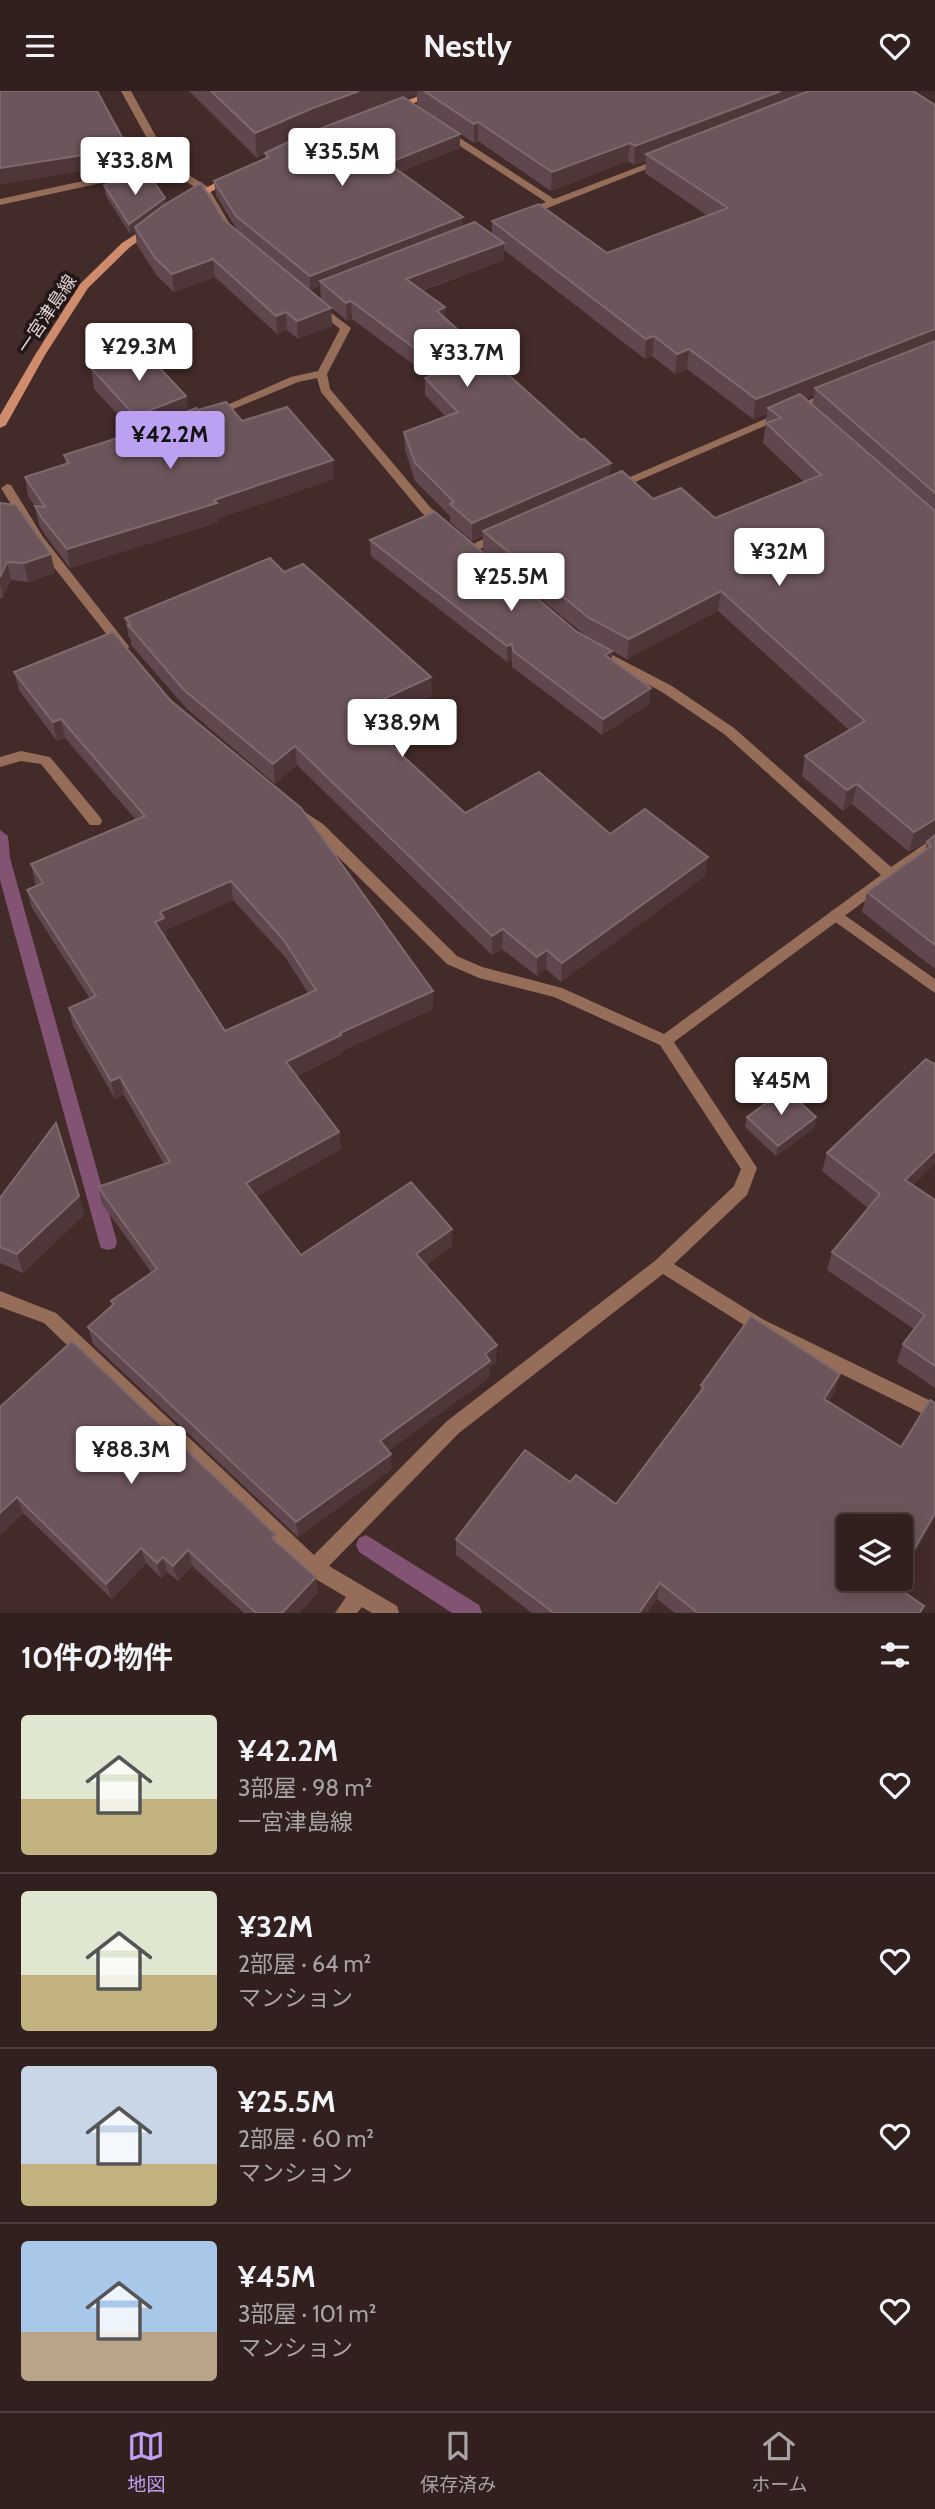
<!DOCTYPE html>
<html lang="ja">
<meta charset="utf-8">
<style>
body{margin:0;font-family:Cabin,"Noto Sans JP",sans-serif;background:#3a2828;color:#f1f3f6;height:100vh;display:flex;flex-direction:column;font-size:26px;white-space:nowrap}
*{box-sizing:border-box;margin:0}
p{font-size:23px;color:#a8a3a4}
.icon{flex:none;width:38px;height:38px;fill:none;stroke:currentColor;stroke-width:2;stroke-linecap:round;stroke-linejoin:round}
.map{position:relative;height:1522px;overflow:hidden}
.drawer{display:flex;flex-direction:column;background:#32201f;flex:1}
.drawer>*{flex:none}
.tools{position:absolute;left:836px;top:1423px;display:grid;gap:14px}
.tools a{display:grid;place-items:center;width:77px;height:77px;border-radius:7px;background:#32201f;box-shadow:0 4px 18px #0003,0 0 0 2px #4d3e3d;font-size:35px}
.price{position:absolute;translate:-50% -60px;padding:0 16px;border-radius:7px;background:#fff;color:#222;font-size:23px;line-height:46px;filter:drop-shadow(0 2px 4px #0008)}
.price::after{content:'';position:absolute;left:50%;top:42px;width:21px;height:16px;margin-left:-10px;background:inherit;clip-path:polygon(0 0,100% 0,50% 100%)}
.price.on{background:#bca0f2;color:#111}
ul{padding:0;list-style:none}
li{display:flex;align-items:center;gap:21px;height:175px;padding:0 21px}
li+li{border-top:2px solid #4d3e3d}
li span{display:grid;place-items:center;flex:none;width:196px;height:140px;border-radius:7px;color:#555}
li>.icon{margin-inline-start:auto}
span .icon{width:84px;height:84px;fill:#fffc;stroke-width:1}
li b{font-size:30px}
h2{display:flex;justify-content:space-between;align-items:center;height:84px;padding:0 21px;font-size:30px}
header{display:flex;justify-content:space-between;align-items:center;height:91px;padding:0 21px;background:#32201f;font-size:32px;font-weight:800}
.tabs{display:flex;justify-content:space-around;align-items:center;height:98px;border-top:2px solid #4d3e3d;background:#32201f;font-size:19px;color:#a8a3a4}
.tabs a{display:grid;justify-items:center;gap:4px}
.tabs .on{color:#bca0f2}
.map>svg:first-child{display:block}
</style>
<header><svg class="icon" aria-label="menu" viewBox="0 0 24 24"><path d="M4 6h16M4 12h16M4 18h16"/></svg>Nestly<svg class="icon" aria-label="heart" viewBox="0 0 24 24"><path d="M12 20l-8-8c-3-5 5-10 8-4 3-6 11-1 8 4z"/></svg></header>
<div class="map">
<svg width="935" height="1522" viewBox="0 0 935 1522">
<rect width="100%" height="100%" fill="#432b29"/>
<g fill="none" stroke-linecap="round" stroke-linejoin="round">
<g fill="#825373" fill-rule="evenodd">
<polygon points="0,739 8,745 10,767 117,1151 115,1157 108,1159 101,1157 99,1151 0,789"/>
<polygon points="366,1444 479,1514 482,1522 452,1522 359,1461 356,1454 359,1447"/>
</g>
<g fill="#966d58" fill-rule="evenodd">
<polygon points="21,660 50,666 100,726 102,730 100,734 90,734 41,673 21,670 0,676 0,666"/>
<polygon points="836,818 935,888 935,902 831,828 829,824 831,820"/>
</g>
<g fill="#966d58" fill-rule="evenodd">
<polygon points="121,0 131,0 171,73 208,96 235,142 234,144 226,144 201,100 166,78 0,114 0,108 161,73"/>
<polygon points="443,40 449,40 554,108 659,68 667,70 527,125 522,122 524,120 546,111 443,44"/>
<polygon points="318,212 351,237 327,283 330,298 430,416 448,432 448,438 440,438 422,422 321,301 317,287 298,291 219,324 211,324 209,322 291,286 318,280 340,238 314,217 313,215"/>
<polygon points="828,301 834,304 832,306 619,398 615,399 609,395"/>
<polygon points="7,393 11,394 43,446 127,553 129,556 127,559 119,559 34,451 1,397"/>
<polygon points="500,440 506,444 504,447 473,461 465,461 463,458"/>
<polygon points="595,555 672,595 734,637 891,776 935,746 935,758 674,951 757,1077 747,1104 674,1173 764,1229 935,1312 935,1329 752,1239 663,1183 459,1342 329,1475 397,1515 399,1522 372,1522 362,1516 357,1522 335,1522 346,1506 307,1483 44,1232 0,1216 0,1200 56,1222 314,1464 447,1330 656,1169 734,1095 741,1078 660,954 554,906 479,887 447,873 313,741 290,721 297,716 323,733 457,865 482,876 562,897 664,943 881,784 724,643 662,601 591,562 589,559"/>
</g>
<g fill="#ce8c6c" fill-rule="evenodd">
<polygon points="432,0 446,0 395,19 387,17"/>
<polygon points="232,82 237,85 235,87 195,110 187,108"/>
<polygon points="150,134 154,135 154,139 130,156 88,197 45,264 6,334 0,337 0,324 35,264 80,193 122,152"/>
</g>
</g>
<g fill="#5f474d" fill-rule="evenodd">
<path d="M189,0H913L935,14V878L862,821L867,801L925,759L927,751L931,748L909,761L852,713L843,720L802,685L805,665L849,639L718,520L627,568L612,560V569L651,597L649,613L602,644L512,576V569L507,571L371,465L370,449L587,546L483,460V445L472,450L450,431V425L415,390L405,359L404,341L446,326L425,304V287L429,285L352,228L347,230L321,208L320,195L310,199L237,139L216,104L214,90L265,67V63L257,67ZM417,3V14L474,52L478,50L551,100L628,70L634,74L646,70L645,82L708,125L607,162L492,130V143L463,135V126L400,81L460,57V43L405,7ZM504,159L645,268L652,265L675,283L687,278L753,328L767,323L763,352L804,391L715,427L653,408L610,385L611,372L581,349L445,228L422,200L504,169ZM814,304L812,314L805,308Z"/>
<polygon points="104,94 224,129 331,217 332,235 298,248 287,239 277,243 215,186 174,201 157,185 137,154 135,140 130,143 106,105"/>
<polygon points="91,277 186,305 188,320 198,319 242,330 333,369 334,388 219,427 219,431 70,477 45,444 39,434 35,415 28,405 25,386 66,373 64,364 135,342 94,298"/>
<polygon points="0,412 55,482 28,491 11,489 3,507 0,507"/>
<polygon points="284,481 432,605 370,634 465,722 610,743 705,785 561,891 546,878 537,885 502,858 492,864 297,674 275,693 187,618 131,554 131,549 129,546 125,527"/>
<path d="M14,581L433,918L342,960L343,962L297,985L339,1041L341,1058L256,1106L301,1164L452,1155L426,1174L496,1271L490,1276V1286L388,1360L392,1378L298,1446L93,1253L88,1236L112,1214L111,1210L152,1182L102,1113L98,1096L164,1073L124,1004L115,1008L73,935L69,917L90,908L32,817L27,799L37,795L35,792L31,773L136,729L65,647L57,650L19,599ZM233,809L285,866L308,902L225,940L165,846L167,845L166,839Z"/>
<polygon points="934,973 913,1095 935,1109 935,1297 897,1271 903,1253 914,1238 827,1179 832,1161 868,1117 822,1080 827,1062"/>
<polygon points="747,1026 816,1026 814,1037 776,1065 745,1036"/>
<polygon points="79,1105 84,1124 23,1182 0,1172 0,1107"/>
<polygon points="840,1283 835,1300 828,1311 901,1356 935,1312 935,1426 901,1485 901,1435 849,1488 900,1488 895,1496 924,1515 921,1522 675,1522 657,1508 647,1522 532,1522 456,1464 456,1448 570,1391 616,1413 699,1303 701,1294"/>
<polygon points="0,1316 277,1451 316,1486 318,1501 299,1522 244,1522 192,1475 178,1490 167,1481 161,1487 146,1472 112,1508 23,1422 0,1444"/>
</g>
<g fill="#4e3639">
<polygon points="359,0 417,0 417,3 315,41 265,62 265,63 257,67 255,42 313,17"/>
<polygon points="781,0 827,0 646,63 646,70 634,74 635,55"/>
<polygon points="478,31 478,50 474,52 474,33"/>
<polygon points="460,43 460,57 388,86 388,72"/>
<polygon points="630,52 628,70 551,100 552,81"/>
<polygon points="128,57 130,72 0,94 0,77"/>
<polygon points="165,107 166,118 135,136 135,140 130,143 129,133"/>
<polygon points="463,126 463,140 320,190 320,195 310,199 310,185"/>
<polygon points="504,152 504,169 406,205 406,188"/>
<polygon points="213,168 215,186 174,201 172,183"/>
<polygon points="351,210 352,228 347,230 346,212"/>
<polygon points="445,216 445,234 437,220"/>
<polygon points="331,217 332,235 298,248 297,230"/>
<polygon points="286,221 287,239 277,243 276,225"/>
<polygon points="935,238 935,256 815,297 814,304 772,321 768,317 767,323 753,328 756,308"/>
<polygon points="654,245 652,265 645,268 646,248"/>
<polygon points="689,258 687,278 675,283 677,263"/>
<polygon points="186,305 189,326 145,337 145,343 138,346 135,325"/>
<polygon points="333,369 334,388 219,427 219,431 70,477 67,458"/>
<polygon points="611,372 610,390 483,440 483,445 472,450 472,432"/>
<polygon points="51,463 55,482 28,491 24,472"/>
<polygon points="7,471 11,489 3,507 0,492 0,486"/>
<polygon points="721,500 718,520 627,568 629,548"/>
<polygon points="512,553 512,569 507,571 507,555"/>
<polygon points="612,560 611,576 605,564"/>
<polygon points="431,586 432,605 357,640 355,621"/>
<polygon points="651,597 649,613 602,644 603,628"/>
<polygon points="61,628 65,647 57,650 53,631"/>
<polygon points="295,655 297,674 275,693 273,673"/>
<polygon points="857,693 852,713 843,720 847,699"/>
<polygon points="935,728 935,745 909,761 914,741"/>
<polygon points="708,766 705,785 561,891 562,872"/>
<polygon points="231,790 233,809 166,839 167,845 158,849 155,831 160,821"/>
<polygon points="503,838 502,858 492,864 492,845"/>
<polygon points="547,859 546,878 537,885 537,866"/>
<polygon points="433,900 433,918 342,960 343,962 288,989 286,971 340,942"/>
<polygon points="120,986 124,1004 115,1008 111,990"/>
<polygon points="816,1026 814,1037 776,1065 778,1055"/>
<polygon points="339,1041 341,1058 249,1110 246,1092"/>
<polygon points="935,1060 935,1073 899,1108 905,1089"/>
<polygon points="79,1105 84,1124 23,1182 17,1163"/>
<polygon points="452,1138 452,1155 417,1180 416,1163"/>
<polygon points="497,1254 496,1271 490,1276 490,1286 381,1365 380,1350"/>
<polygon points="840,1283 835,1300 819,1325 824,1308"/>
<polygon points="391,1363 392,1378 298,1446 296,1431"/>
<polygon points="17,1406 23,1422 0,1444 0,1422"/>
<polygon points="935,1422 935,1426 901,1485 901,1481"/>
<polygon points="141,1457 146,1472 112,1508 106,1493"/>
<polygon points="188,1459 192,1475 178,1490 173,1475"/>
<polygon points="163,1466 167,1481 161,1487 157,1472"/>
<polygon points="316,1486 318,1501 299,1522 282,1522"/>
<polygon points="660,1492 657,1508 647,1522 639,1522"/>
</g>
<g fill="#6d565b" stroke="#7f696d" stroke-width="2" fill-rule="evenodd">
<polygon points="0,0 97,0 128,57 0,77"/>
<polygon points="211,0 359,0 313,17 255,42"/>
<polygon points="424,0 781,0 635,55 630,52 552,81 478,31 474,33"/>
<polygon points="809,0 913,0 935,14 935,238 756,308 689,258 677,263 654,245 646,248 492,130 539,113 607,162 728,117 646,63"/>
<polygon points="403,6 460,43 388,72 463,126 310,185 236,125 214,90 269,66 265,62 301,45"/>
<polygon points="150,85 165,107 129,133 104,94"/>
<polygon points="201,92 224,129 331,217 297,230 286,221 276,225 213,168 172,183 155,167 135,136 164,114"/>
<polygon points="475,131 504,152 406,188 445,216 437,220 581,349 584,348 611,372 472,432 450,413 454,411 415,372 404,341 458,321 425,287 445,280 351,210 346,212 320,190"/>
<polygon points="935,250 935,402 815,297"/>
<polygon points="143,259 186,305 135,325 91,277"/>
<polygon points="800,303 935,420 935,728 914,741 857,693 847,699 805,665 865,630 721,500 629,548 589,527 483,440 622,380 653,408 681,397 715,427 821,384 766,332 781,327 768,317"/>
<polygon points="226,311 242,330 287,316 333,369 214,409 217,412 67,458 41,426 35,415 45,416 25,386 69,372 64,364 146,338 145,337 196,317 198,319"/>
<polygon points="0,412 16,414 51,463 24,472 7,471 0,486"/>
<polygon points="435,421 577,541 612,560 605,564 651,597 603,628 513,560 512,553 507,555 370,449"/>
<polygon points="270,467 284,481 303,473 431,586 355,621 465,722 539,681 610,743 645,718 708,766 562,872 547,859 537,866 503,838 492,845 295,655 273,673 184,599 128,534 131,533 125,527"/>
<path d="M113,541L170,609L301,717L433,900L340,942L341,944L286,971L339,1041L246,1092L301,1164L411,1091L452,1138L416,1163L497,1254L485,1263L490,1270L380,1350L391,1363L296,1431L88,1236L114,1213L111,1210L157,1178L98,1096L170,1071L120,986L111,990L69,917L96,905L27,799L43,792L31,773L145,725L61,628L53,631L14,581ZM231,790L283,848L316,899L225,940L155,831L164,827L160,821Z"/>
<polygon points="935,744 935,854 867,801 931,755 927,751"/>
<polygon points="926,968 934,973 935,972 935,1060 905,1089 935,1109 935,1275 903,1253 925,1224 832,1161 880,1103 827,1062"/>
<polygon points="785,998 816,1026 778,1055 747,1026"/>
<polygon points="56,1032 79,1105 17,1163 0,1156 0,1107"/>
<polygon points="751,1225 840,1283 824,1308 901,1356 930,1309 935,1312 935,1422 901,1481 901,1435 849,1435 849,1488 898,1488 894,1494 924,1515 919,1522 698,1522 660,1492 639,1522 554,1522 456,1448 525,1359 570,1391 576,1384 616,1413 704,1296 701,1294"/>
<polygon points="72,1250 276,1444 272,1447 316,1486 282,1522 256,1522 188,1459 173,1475 163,1466 157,1472 141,1457 106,1493 17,1406 0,1422 0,1316"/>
</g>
<g text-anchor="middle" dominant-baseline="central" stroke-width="7" stroke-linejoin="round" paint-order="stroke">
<g font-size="18" fill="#e2d1d0" stroke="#221716">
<text transform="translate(47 223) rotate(-56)">一宮津島線</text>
</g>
</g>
</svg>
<div class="tools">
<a><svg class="icon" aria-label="layers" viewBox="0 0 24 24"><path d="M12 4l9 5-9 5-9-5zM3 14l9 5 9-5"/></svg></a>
</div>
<b class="price" style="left:342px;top:97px">¥35.5M</b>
<b class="price" style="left:135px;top:106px">¥33.8M</b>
<b class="price" style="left:139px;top:292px">¥29.3M</b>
<b class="price" style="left:467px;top:298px">¥33.7M</b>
<b class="price on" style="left:170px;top:380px">¥42.2M</b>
<b class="price" style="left:779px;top:497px">¥32M</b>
<b class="price" style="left:511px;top:522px">¥25.5M</b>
<b class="price" style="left:402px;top:668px">¥38.9M</b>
<b class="price" style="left:781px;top:1026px">¥45M</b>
<b class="price" style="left:131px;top:1395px">¥88.3M</b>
</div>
<section class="drawer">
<h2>10件の物件<svg class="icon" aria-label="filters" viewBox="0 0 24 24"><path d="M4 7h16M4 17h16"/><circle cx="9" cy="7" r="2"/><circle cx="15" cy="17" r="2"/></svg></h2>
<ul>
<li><span style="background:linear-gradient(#dfe7d0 60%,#c2b280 0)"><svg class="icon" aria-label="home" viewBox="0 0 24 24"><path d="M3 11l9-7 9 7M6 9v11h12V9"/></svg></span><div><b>¥42.2M</b><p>3部屋 · 98 m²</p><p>一宮津島線</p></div><svg class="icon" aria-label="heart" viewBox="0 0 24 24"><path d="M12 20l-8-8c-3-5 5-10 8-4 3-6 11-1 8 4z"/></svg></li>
<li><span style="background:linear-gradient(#dfe7d0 60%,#c2b280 0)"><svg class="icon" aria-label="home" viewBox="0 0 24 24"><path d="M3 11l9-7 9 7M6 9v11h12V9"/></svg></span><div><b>¥32M</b><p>2部屋 · 64 m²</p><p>マンション</p></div><svg class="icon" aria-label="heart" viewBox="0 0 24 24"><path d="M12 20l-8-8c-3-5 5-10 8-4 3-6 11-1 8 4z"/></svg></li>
<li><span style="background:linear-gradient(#c9d6e8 70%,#c2b280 0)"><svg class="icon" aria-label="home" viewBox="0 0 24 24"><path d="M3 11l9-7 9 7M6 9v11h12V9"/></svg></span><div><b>¥25.5M</b><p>2部屋 · 60 m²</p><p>マンション</p></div><svg class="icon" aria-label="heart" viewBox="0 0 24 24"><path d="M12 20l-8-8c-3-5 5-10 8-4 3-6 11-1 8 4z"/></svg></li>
<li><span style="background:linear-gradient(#a9c7e8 65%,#b9a48a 0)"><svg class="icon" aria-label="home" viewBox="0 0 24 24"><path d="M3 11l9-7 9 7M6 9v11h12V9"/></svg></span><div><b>¥45M</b><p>3部屋 · 101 m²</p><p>マンション</p></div><svg class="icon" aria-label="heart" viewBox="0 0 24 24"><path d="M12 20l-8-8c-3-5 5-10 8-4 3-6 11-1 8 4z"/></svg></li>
</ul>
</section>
<nav class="tabs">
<a class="on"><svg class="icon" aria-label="map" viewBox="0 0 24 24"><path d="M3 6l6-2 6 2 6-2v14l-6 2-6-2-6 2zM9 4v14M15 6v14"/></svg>地図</a>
<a><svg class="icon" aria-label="saved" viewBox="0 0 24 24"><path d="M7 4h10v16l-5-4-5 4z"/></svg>保存済み</a>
<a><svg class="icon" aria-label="home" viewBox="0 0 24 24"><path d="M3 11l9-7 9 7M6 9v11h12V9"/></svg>ホーム</a>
</nav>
